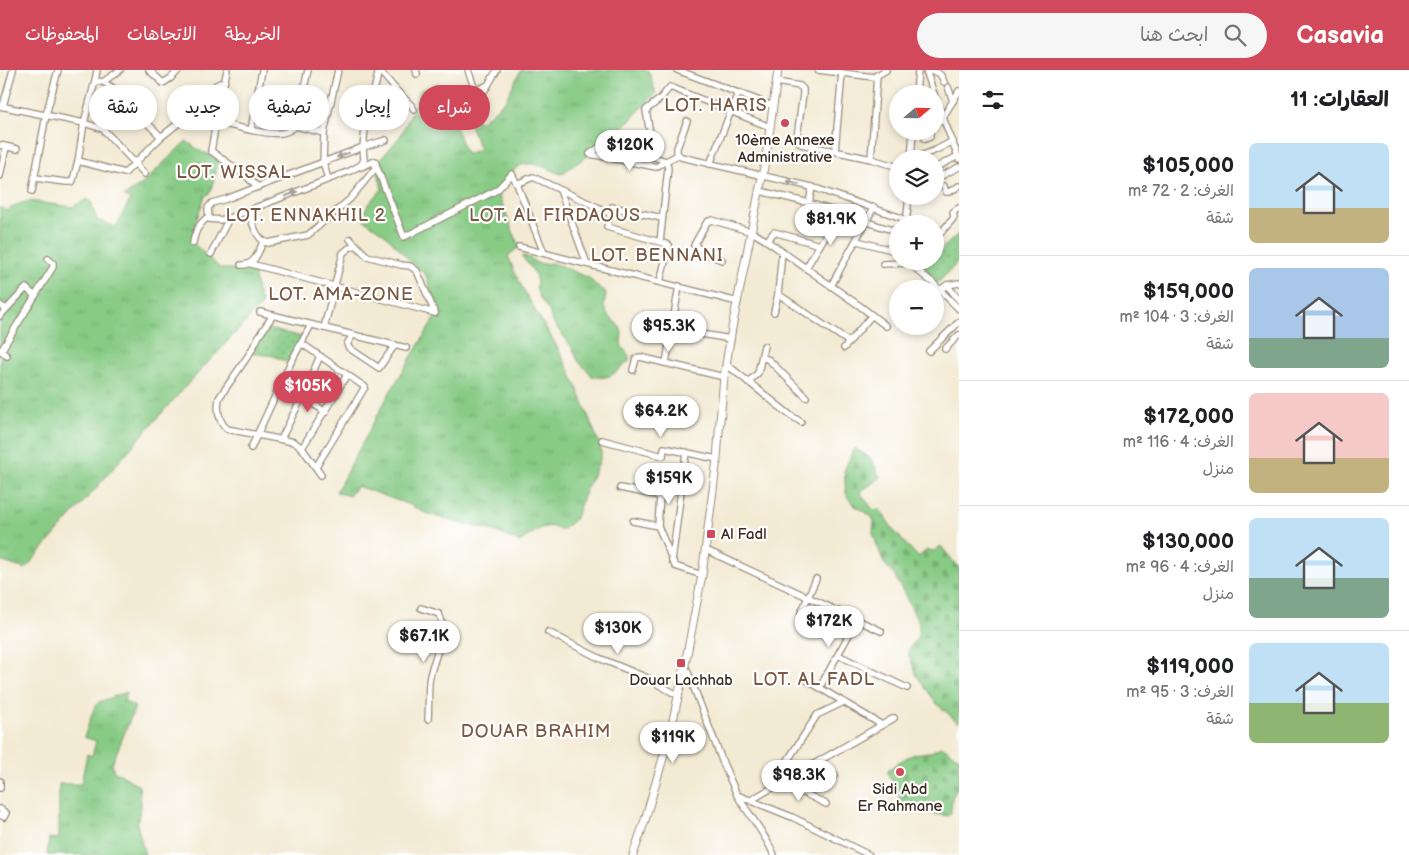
<!DOCTYPE html>
<html lang="ar">
<meta charset="utf-8">
<style>
body{margin:0;font-family:"Balsamiq Sans","Playpen Sans Arabic",sans-serif;background:#f6f6f6;color:#202124;direction:rtl;height:100vh;display:flex;flex-direction:column;font-size:19px;white-space:nowrap}
*{box-sizing:border-box;margin:0}
p{font-size:16px;color:#757577}
.icon{flex:none;width:28px;height:28px;fill:none;stroke:currentColor;stroke-width:2;stroke-linecap:round;stroke-linejoin:round}
.map{position:relative;flex:1;overflow:hidden;direction:ltr}
.drawer{display:flex;flex-direction:column;background:#fff;width:450px}
.drawer>*{flex:none}
.banner{position:absolute;left:15px;top:15px;width:475px;height:45px;direction:rtl;display:flex;gap:10px}
.needle{width:32px;rotate:70deg}
.fabs{position:absolute;left:889px;top:15px;display:grid;gap:10px}
.fabs a{display:grid;place-items:center;width:55px;height:55px;border-radius:50%;background:#fff;box-shadow:0 2px 8px #0003;font-size:25px}
.price{position:absolute;translate:-50% -42px;padding:0 11px;border-radius:18px;background:#fff;color:#222;font-size:16px;line-height:32px;filter:drop-shadow(0 1px 2px #0008)}
.price::after{content:'';position:absolute;left:50%;top:30px;width:15px;height:11px;margin-left:-8px;background:inherit;clip-path:polygon(0 0,100% 0,50% 100%)}
.price.on{background:#d1495b;color:#fff}
ul{padding:0;list-style:none}
li{display:flex;align-items:center;gap:15px;height:125px;padding:0 20px}
li+li{border-top:1px solid #e0e0e0}
li span{display:grid;place-items:center;flex:none;width:140px;height:100px;border-radius:8px;color:#555}
li>.icon{margin-inline-start:auto}
span .icon{width:60px;height:60px;fill:#fffc;stroke-width:1}
li b{font-size:21px}
h2{display:flex;justify-content:space-between;align-items:center;height:60px;padding:0 20px;font-size:21px}
.tag{padding:0 18px;border-radius:22px;background:#fff;box-shadow:0 2px 8px #0003;font-size:18px;line-height:45px}
.tag.on{background:#d1495b;color:#fff}
header{display:flex;align-items:center;gap:30px;box-sizing:border-box;height:70px;padding:0 25px;background:#d1495b;color:#fff}
header strong{font-size:24px}
nav{display:flex;gap:28px;margin-inline-start:auto;font-size:18px}
.search{width:350px;height:45px;background:#f6f6f6;display:flex;align-items:center;gap:12px;box-sizing:border-box;padding:0 18px;border-radius:28px;color:#757577;font-size:19px}
main{display:flex;flex:1;min-height:0}
.map>svg:first-child{display:block}
</style>
<header>
<strong>Casavia</strong>
<div class="search"><svg class="icon" aria-label="search" viewBox="0 0 24 24"><circle cx="10" cy="10" r="6"/><path d="M15 15l6 6"/></svg>ابحث هنا</div>
<nav><a>الخريطة</a><a>الاتجاهات</a><a>المحفوظات</a></nav>
</header>
<main>
<section class="drawer">
<h2>العقارات: 11<svg class="icon" aria-label="filters" viewBox="0 0 24 24"><path d="M4 7h16M4 17h16"/><circle cx="9" cy="7" r="2"/><circle cx="15" cy="17" r="2"/></svg></h2>
<ul>
<li><span style="background:linear-gradient(#bfe0f5 65%,#c2b280 0)"><svg class="icon" aria-label="home" viewBox="0 0 24 24"><path d="M3 11l9-7 9 7M6 9v11h12V9"/></svg></span><div><b>$105,000</b><p>الغرف: 2 · 72 m²</p><p>شقة</p></div></li>
<li><span style="background:linear-gradient(#a9c7e8 70%,#7fa58c 0)"><svg class="icon" aria-label="home" viewBox="0 0 24 24"><path d="M3 11l9-7 9 7M6 9v11h12V9"/></svg></span><div><b>$159,000</b><p>الغرف: 3 · 104 m²</p><p>شقة</p></div></li>
<li><span style="background:linear-gradient(#f6c9c9 65%,#c2b280 0)"><svg class="icon" aria-label="home" viewBox="0 0 24 24"><path d="M3 11l9-7 9 7M6 9v11h12V9"/></svg></span><div><b>$172,000</b><p>الغرف: 4 · 116 m²</p><p>منزل</p></div></li>
<li><span style="background:linear-gradient(#bfe0f5 60%,#7fa58c 0)"><svg class="icon" aria-label="home" viewBox="0 0 24 24"><path d="M3 11l9-7 9 7M6 9v11h12V9"/></svg></span><div><b>$130,000</b><p>الغرف: 4 · 96 m²</p><p>منزل</p></div></li>
<li><span style="background:linear-gradient(#bfe0f5 60%,#8fb573 0)"><svg class="icon" aria-label="home" viewBox="0 0 24 24"><path d="M3 11l9-7 9 7M6 9v11h12V9"/></svg></span><div><b>$119,000</b><p>الغرف: 3 · 95 m²</p><p>شقة</p></div></li>
</ul>
</section>
<div class="map">
<svg width="959" height="785" viewBox="0 0 959 785">
<defs>
<pattern id="grass-tufts" width="24" height="20" patternUnits="userSpaceOnUse" patternTransform="scale(1.25)"><rect width="24" height="20" fill="#87cb85"/><path d="M3 7l-1-3M5 7V3M7 7l1-3M15 17l-1-3M17 17v-4M19 17l1-3" fill="none" stroke="#75ae72"/></pattern>
<pattern id="cemetery-stones" width="16" height="16" patternUnits="userSpaceOnUse" patternTransform="scale(1.25)"><rect width="16" height="16" fill="#87cb85"/><path d="M2 7V4a2 2 0 0 1 4 0v3zM10 15v-3a2 2 0 0 1 4 0v3z" fill="#75ae72"/></pattern>
<pattern id="garden-dots" width="8" height="8" patternUnits="userSpaceOnUse" patternTransform="scale(1.25)"><rect width="8" height="8" fill="#87cb85"/><path d="M2 2h.1M6 6h.1" fill="none" stroke="#75ae72" stroke-width="1.8" stroke-linecap="round"/></pattern>
</defs>
<rect width="100%" height="100%" fill="#fff"/>
<filter id="ink" filterUnits="userSpaceOnUse"><feTurbulence type="fractalNoise" baseFrequency=".02" numOctaves="2"/><feDisplacementMap in="SourceGraphic" scale="10" xChannelSelector="R" yChannelSelector="G"/><feConvolveMatrix kernelMatrix="1 2 1 2 8 2 1 2 1" color-interpolation-filters="sRGB"/></filter>
<filter id="wash" filterUnits="userSpaceOnUse"><feTurbulence type="fractalNoise" baseFrequency=".0096" numOctaves="4" result="noise"/><feDisplacementMap in="SourceGraphic" scale="20" xChannelSelector="R" yChannelSelector="G"/><feGaussianBlur stdDeviation="1.12" result="paint"/><feColorMatrix in="noise" values="0 0 0 0 0 0 0 0 0 0 0 0 0 0 0 0 0 1.4 0 .05"/><feComposite in="paint" operator="in"/></filter>
<g filter="url(#wash)">
<rect width="100%" height="100%" fill="#f3ead3"/>
<g fill="url(#grass-tufts)" stroke="#617a52">
<path d="M521,0H648L656,23L611,70L561,104C548,99 528,87 515,99C509,105 503,114 497,121L519,177L508,186C522,224 546,255 564,290C575,310 583,332 591,353C594,361 602,377 601,385C599,396 588,413 584,424C576,444 581,447 561,460L550,456L541,458L519,472L494,461L454,452L428,444L410,435L357,416L349,426L336,422L389,324L438,243L426,205L411,192L386,165L359,146L382,119L376,95L401,65L421,20L438,13L466,84L480,79L468,50L482,51L505,31Z"/>
<polygon points="186,71 203,83 207,83 219,91 210,123 205,126 194,157 193,173 221,199 250,199 254,203 257,221 262,234 166,338 25,499 0,491 0,137 7,141 16,135 29,131 73,137 87,129 91,132 97,150 116,157 130,130 124,126 141,115"/>
<path d="M522,186L528,187L537,193L544,194L550,193L559,195L589,208L598,217L605,221L606,224L604,236L608,245L620,257L622,263L621,275L629,286V291C615,302 611,311 592,306C589,301 583,297 579,292C576,287 575,283 572,278C567,269 558,260 552,251C551,249 550,245 550,243C546,236 538,228 537,220C536,215 538,211 535,205C532,198 526,193 522,186Z"/>
<path d="M127,622L124,631L135,637L112,694L114,702C123,704 130,711 139,716L141,734L137,754L145,785H47L49,768L59,769V714H81L87,684L92,686L96,671L84,667L95,636L99,632Z"/>
</g>
<g fill="url(#cemetery-stones)" stroke="#617a52">
<path d="M854,378C872,388 873,389 880,408L860,422L874,441L879,438L894,461L918,487L927,480L934,481L941,476L959,498V653L937,634L917,606L908,583C912,570 920,570 919,553L895,506L884,493L873,464L874,451L871,446L855,436L848,428L846,423L844,401Z"/>
<path d="M940,677C947,677 952,686 959,687V714L952,728L951,743L948,746L896,738C905,726 894,715 888,704V700C898,693 909,684 921,683C932,681 929,684 940,677Z"/>
</g>
<g fill="url(#garden-dots)" stroke="#617a52">
<polygon points="958,164 959,164 959,191 940,211 936,213 920,199 928,191 935,191 935,185"/>
<polygon points="264,258 303,267 290,294 274,286 250,283"/>
</g>
</g>
<g filter="url(#ink)">
<g fill="none" stroke-linecap="round" stroke-linejoin="round">
<defs>
<g id="minor">
<polyline points="97,0 95,11 103,12 113,18 161,67"/>
<polyline points="149,0 163,13 171,8 179,0"/>
<path d="M227,0L216,52C235,56 263,65 281,63C287,63 291,59 296,56"/>
<polyline points="308,0 296,56 324,63"/>
<polyline points="379,0 365,59 363,77 364,90 361,95 350,101 229,148 220,150 209,149 208,138 212,133 226,129 363,77 386,70"/>
<polyline points="379,0 398,22 412,36 414,40"/>
<polyline points="416,0 417,4"/>
<polyline points="468,0 474,17 477,20 488,15 497,0"/>
<polyline points="677,0 773,36"/>
<polyline points="818,0 874,7 886,0"/>
<polyline points="926,0 934,24"/>
<path d="M926,1C937,2 940,1 944,12"/>
<polyline points="103,12 120,0"/>
<polyline points="776,12 800,16 803,19 803,24 797,67 798,71 801,74 871,89 898,97"/>
<polyline points="948,17 953,31"/>
<polyline points="916,24 918,0"/>
<polyline points="935,27 959,89"/>
<polyline points="0,36 84,53 103,59 145,104"/>
<polyline points="3,36 13,0"/>
<polyline points="457,38 475,32 487,17"/>
<polyline points="193,40 215,57"/>
<polyline points="943,47 959,21"/>
<polyline points="687,51 677,78 677,83 681,87 812,117 919,154"/>
<polyline points="216,52 211,81 245,105 258,117"/>
<polyline points="935,54 944,50"/>
<polyline points="251,60 262,0"/>
<polyline points="925,69 930,67 930,61"/>
<polyline points="0,75 17,79"/>
<polyline points="835,81 842,3"/>
<polyline points="590,84 601,76 654,87 666,91"/>
<polyline points="590,84 656,97 666,91"/>
<polyline points="923,85 936,80 953,71"/>
<polyline points="654,87 646,40 660,29 670,17 770,57"/>
<polyline points="871,89 877,5"/>
<polyline points="911,89 913,61"/>
<polyline points="78,91 125,103 161,67 185,48 216,15 224,11"/>
<polyline points="710,94 738,23"/>
<polyline points="376,95 404,167 497,120 512,104 517,114 544,183"/>
<polyline points="935,98 958,86"/>
<polyline points="0,106 6,77"/>
<polyline points="35,108 66,112 72,112 73,110 78,91 84,53 95,11"/>
<polyline points="328,109 323,92 324,63 338,0"/>
<polyline points="935,109 959,97"/>
<polyline points="517,114 533,107 610,143"/>
<polyline points="944,116 946,122 949,122 959,116"/>
<polyline points="560,120 587,194"/>
<polyline points="32,121 46,45 58,0"/>
<polyline points="760,121 809,133 898,162"/>
<polyline points="809,133 812,117"/>
<path d="M248,141C253,152 255,169 268,173L308,165L350,129L374,100L376,95L375,91L361,97"/>
<polyline points="906,154 909,126"/>
<polyline points="350,169 367,186 401,195 410,196 417,201 435,243"/>
<polyline points="935,169 952,150 954,147 953,142 959,138"/>
<polyline points="767,171 774,162 820,175"/>
<polyline points="857,171 892,180"/>
<polyline points="660,172 607,157 612,137 662,148"/>
<path d="M193,173C195,161 199,154 208,147"/>
<polyline points="519,177 738,232"/>
<polyline points="211,184 229,148"/>
<polyline points="722,190 707,184 694,175 707,152 712,150 752,162 767,171 860,236 886,256"/>
<polyline points="251,194 435,243"/>
<polyline points="883,194 905,193 911,195 933,213 959,239"/>
<path d="M241,195C255,196 258,182 263,172"/>
<polyline points="806,198 839,143"/>
<polyline points="660,212 669,175 660,172 668,98 666,91 678,85"/>
<polyline points="947,215 959,230"/>
<polyline points="831,216 874,137"/>
<polyline points="940,220 947,215 959,213"/>
<polyline points="778,224 849,272"/>
<polyline points="0,235 6,239"/>
<polyline points="260,242 406,278"/>
<polyline points="774,242 778,224 782,182"/>
<path d="M273,245L259,266L250,283L219,328C217,340 218,351 227,359L294,372L302,378L321,405"/>
<polyline points="0,246 26,218 35,226"/>
<polyline points="324,258 343,183 349,178 356,175"/>
<polyline points="671,259 731,269"/>
<polyline points="353,265 347,274 349,278 379,298 395,275"/>
<polyline points="301,273 365,317 316,397"/>
<polyline points="844,278 872,245"/>
<polyline points="945,279 959,265"/>
<polyline points="0,280 7,286"/>
<polyline points="1,281 53,197 53,193 48,189"/>
<polyline points="929,281 959,252"/>
<polyline points="762,287 769,290 806,327"/>
<polyline points="666,293 679,216"/>
<polyline points="726,294 790,345 801,352"/>
<polyline points="633,300 636,288 640,287 724,307"/>
<polyline points="311,307 336,324"/>
<polyline points="748,312 758,303 764,276"/>
<polyline points="302,327 326,342"/>
<polyline points="281,369 302,327 320,286"/>
<polyline points="602,370 663,386 664,378 717,389"/>
<polyline points="251,378 290,294 311,255"/>
<polyline points="302,378 347,305"/>
<polyline points="620,418 660,426 658,456 633,451"/>
<polyline points="658,456 675,496 702,505"/>
<polyline points="706,480 881,561"/>
<polyline points="672,491 686,382"/>
<path d="M421,538L439,544C450,565 430,592 429,613C428,625 429,637 428,649"/>
<polyline points="801,543 816,509"/>
<polyline points="548,562 599,588 645,607 679,626"/>
<polyline points="838,585 907,618"/>
<polyline points="685,595 723,693 737,725 792,747 869,785"/>
<polyline points="805,609 882,655 894,648"/>
<polyline points="820,617 857,550"/>
<polyline points="795,705 789,694 788,690 817,645 844,632"/>
<polyline points="0,711 0,718"/>
<polyline points="782,712 826,734"/>
<polyline points="804,723 835,705"/>
<path d="M737,725C749,745 765,763 774,785"/>
<polyline points="751,730 882,655"/>
<polyline points="0,739 6,743 4,747 0,745"/>
</g>
<polyline id="tertiary" points="633,785 645,750 670,664 685,595 702,505 717,389 719,362 724,307 732,258 766,87 778,0"/>
</defs>
<use href="#minor" stroke="#978a78" stroke-width="8"/>
<use href="#tertiary" stroke="#978a78" stroke-width="9"/>
<use href="#minor" stroke="#fff" stroke-width="5.5"/>
<use href="#tertiary" stroke="#fff" stroke-width="7"/>
</g>
<defs><path id="oneway-solid" d="M-6-.8H1V-3.2L6.5 0L1 3.2V.8H-6Z" transform="scale(1.25)"/></defs>
<g fill="#a79f9a">
<use href="#oneway-solid" transform="translate(343 85) rotate(159)"/>
<use href="#oneway-solid" transform="translate(793 113) rotate(-166)"/>
<use href="#oneway-solid" transform="translate(291 124) rotate(-22)"/>
</g>
</g>
<g fill="#d1495b" stroke="#fff" stroke-width="2">
<circle cx="785" cy="53" r="5"/>
<rect x="706" y="459" width="10" height="10" rx="2.5"/>
<rect x="676" y="588" width="10" height="10" rx="2.5"/>
<circle cx="900" cy="702" r="5"/>
</g>
<g text-anchor="middle" dominant-baseline="central" stroke-width="4.5" stroke-linejoin="round" paint-order="stroke">
<g font-size="15" fill="#3b2a1e" stroke="#fff">
<text x="785" y="70">10ème Annexe<tspan x="785" dy="17">Administrative</tspan></text>
<text x="721" y="464" text-anchor="start">Al Fadl</text>
<text x="681" y="610">Douar Lachhab</text>
<text x="900" y="719">Sidi Abd<tspan x="900" dy="17">Er Rahmane</tspan></text>
</g>
<g font-size="18" letter-spacing="1" fill="#7b5943" stroke="#fff">
<text x="716" y="35">LOT. HARIS</text>
<text x="234" y="102">LOT. WISSAL</text>
<text x="306" y="145">LOT. ENNAKHIL 2</text>
<text x="555" y="145">LOT. AL FIRDAOUS</text>
<text x="657" y="185">LOT. BENNANI</text>
<text x="341" y="224">LOT. AMA-ZONE</text>
<text x="814" y="609">LOT. AL FADL</text>
<text x="536" y="661">DOUAR BRAHIM</text>
</g>
</g>
</svg>
<div class="fabs">
<a><svg class="needle" viewBox="-14 -14 28 28"><path d="M0-13l5 13h-10z" fill="#e53935"/><path d="M0 13l5-13h-10z" fill="#757577"/></svg></a>
<a><svg class="icon" aria-label="layers" viewBox="0 0 24 24"><path d="M12 4l9 5-9 5-9-5zM3 14l9 5 9-5"/></svg></a>
<a>+</a>
<a>−</a>
</div>
<b class="price" style="left:630px;top:102px">$120K</b>
<b class="price" style="left:831px;top:176px">$81.9K</b>
<b class="price" style="left:669px;top:283px">$95.3K</b>
<b class="price on" style="left:308px;top:343px">$105K</b>
<b class="price" style="left:661px;top:368px">$64.2K</b>
<b class="price" style="left:669px;top:435px">$159K</b>
<b class="price" style="left:829px;top:578px">$172K</b>
<b class="price" style="left:618px;top:585px">$130K</b>
<b class="price" style="left:424px;top:593px">$67.1K</b>
<b class="price" style="left:673px;top:694px">$119K</b>
<b class="price" style="left:799px;top:732px">$98.3K</b>
<div class="banner">
<a class="tag on">شراء</a>
<a class="tag">إيجار</a>
<a class="tag">تصفية</a>
<a class="tag">جديد</a>
<a class="tag">شقة</a>
</div>
</div>
</main>
